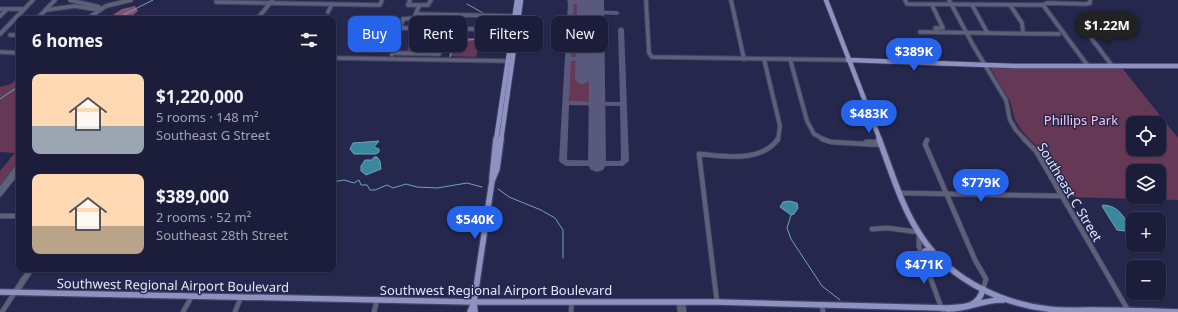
<!DOCTYPE html>
<meta charset="utf-8">
<style>
body{margin:0;font-family:"Noto Sans",sans-serif;background:#292a45;color:#f1f3f6;height:100vh;display:flex;flex-direction:column;font-size:15px;white-space:nowrap}
*{box-sizing:border-box;margin:0}
p{font-size:13px;color:#a0a2af}
.icon{flex:none;width:22px;height:22px;fill:none;stroke:currentColor;stroke-width:2;stroke-linecap:round;stroke-linejoin:round}
.map{position:relative;flex:1;overflow:hidden}
.panel{position:absolute;left:16px;top:16px;width:320px;height:256px;display:flex;flex-direction:column;background:#1c1d3a;border-radius:8px;box-shadow:0 1px 3px #0004,0 0 0 1px #3a3b54}
.panel>*{flex:none}
.banner{position:absolute;left:348px;top:16px;width:380px;height:36px;display:flex;gap:8px}
.tools{position:absolute;left:1126px;top:116px;display:grid;gap:8px}
.tools a{display:grid;place-items:center;width:40px;height:40px;border-radius:8px;background:#1c1d3a;box-shadow:0 1px 3px #0004,0 0 0 1px #3a3b54;font-size:20px}
.price{position:absolute;translate:-50% -34px;padding:0 9px;border-radius:14px;background:#2563eb;color:#fff;font-size:13px;line-height:26px;filter:drop-shadow(0 1px 2px #0008)}
.price::after{content:'';position:absolute;left:50%;top:24px;width:12px;height:9px;margin-left:-6px;background:inherit;clip-path:polygon(0 0,100% 0,50% 100%)}
.price.current{background:#222;color:#fff}
ul{padding:0;list-style:none}
li{display:flex;align-items:center;gap:12px;height:100px;padding:0 16px}
li span{display:grid;place-items:center;flex:none;width:112px;height:80px;border-radius:8px;color:#555}
li>.icon{margin-inline-start:auto}
span .icon{width:48px;height:48px;fill:#fffc;stroke-width:1}
li b{font-size:17px}
h2{display:flex;justify-content:space-between;align-items:center;height:48px;padding:0 16px;font-size:17px}
.pill{padding:0 14px;border-radius:8px;background:#1c1d3a;box-shadow:0 1px 3px #0004,0 0 0 1px #3a3b54;font-size:14px;line-height:36px}
.pill.current{background:#2563eb;color:#fff}
.map>svg:first-child{display:block}
</style>
<div class="map">
<svg width="1178" height="312" viewBox="0 0 1178 312">
<rect width="100%" height="100%" fill="#26274d"/>
<g fill="#653856" fill-rule="evenodd">
<polygon points="572,0 594,0 594,98 592,100 583,102 570,101 568,93"/>
<polygon points="483,16 511,17 510,19 503,49 478,49 476,57 449,56 453,39 456,38 476,38 479,36"/>
<polygon points="418,37 432,37 439,40 436,52 407,51 411,38 415,39"/>
<path d="M993,67L1123,69L1178,138V200L1067,197L1037,147L1022,131L1015,120L1010,101L991,69ZM1133,123H1159V149H1133ZM1133,171H1159V197H1133Z"/>
<polygon points="19,77 19,164 0,188 0,171 15,153 0,152 0,87 11,84"/>
</g>
<polygon fill="#855274" points="135,6 138,11 128,19 107,19 122,9"/>
<g fill="#3b889e" stroke="#6da4bb">
<polygon points="379,141 374,147 379,149 379,152 376,154 354,154 350,149 353,143"/>
<polygon points="374,157 377,157 380,161 381,169 366,175 361,171 361,166 365,160 372,160"/>
<polygon points="789,201 797,203 798,208 794,214 791,215 780,207 783,202"/>
<path d="M1103,205C1121,206 1124,219 1133,232L1117,230L1102,206Z"/>
</g>
<g fill="none" stroke-linecap="round" stroke-linejoin="round">
<g stroke="#6da4bb" stroke-width="1">
<polyline points="467,4 483,13"/>
<polyline points="119,19 125,14 153,0"/>
<path d="M450,57L455,41L480,39C486,19 489,18 509,18"/>
<polyline points="0,99 19,86"/>
<polyline points="333,182 344,180 354,183 359,180 361,185 367,185 370,190 375,190 387,185 393,188 406,184 417,187 437,188 467,183 482,187"/>
<polyline points="498,189 509,197 541,210 555,218 563,230 563,258"/>
<polyline points="791,215 787,228 791,239 822,286 840,300"/>
</g>
<g fill="#58597c" fill-rule="evenodd">
<path d="M568,0H584L587,2L584,4H574L571,57H583L586,59L583,61H571L569,101L620,102L618,29L621,27L624,29L629,161L623,166H566L561,163L559,161L568,3L567,2ZM569,105L620,106L621,160L619,161L567,160Z"/>
<polygon points="584,10 617,11 620,13 617,15 582,13 581,12"/>
</g>
<polygon fill="#58597c" fill-rule="evenodd" points="577,0 604,0 606,165 603,170 597,172 591,170 588,165 589,81 583,84 578,83 575,79"/>
<defs>
<g id="minor-far1">
<polyline points="70,0 99,7 98,8"/>
<polyline points="410,0 408,5 428,5 431,0"/>
<polyline points="646,0 649,53 652,57 848,60"/>
<polyline points="731,0 744,59"/>
<polyline points="905,0 907,4 1043,5"/>
<polyline points="949,0 973,45 1006,100 1010,120 1016,130 1025,140"/>
<polyline points="216,2 380,5 382,0"/>
<polyline points="932,5 943,28 935,28 937,32"/>
<polyline points="972,5 987,32"/>
<polyline points="1010,5 1022,23 1023,32"/>
<polyline points="0,9 24,9"/>
<polyline points="46,10 75,6 100,10"/>
<polyline points="328,12 332,4"/>
<polyline points="416,14 515,16"/>
<polyline points="0,16 7,9"/>
<polyline points="37,19 55,0"/>
<polyline points="87,19 106,6 131,0"/>
<polyline points="257,19 272,1"/>
<polyline points="400,28 476,29"/>
<polyline points="920,32 1059,34"/>
<polyline points="0,34 33,0"/>
<polyline points="1088,34 1113,67"/>
<polyline points="10,35 19,35"/>
<polyline points="0,52 19,53"/>
<polyline points="392,53 439,54 446,28"/>
<polyline points="392,55 403,19 414,18 419,6"/>
<polyline points="333,58 511,61"/>
<polyline points="764,59 780,126 778,140"/>
<polyline points="790,59 807,121 814,134 825,140"/>
<polyline points="1088,66 1043,5 1047,3 1086,4 1090,3 1090,0"/>
</g>
<g id="minor">
<polyline points="822,139 831,142 882,145"/>
<polyline points="1024,139 1036,151 1129,312"/>
<polyline points="927,140 925,144 975,260 986,279 983,289"/>
<polyline points="866,142 880,142"/>
<polyline points="0,190 19,165"/>
<polyline points="900,193 1062,196"/>
<polyline points="0,194 19,170"/>
<polyline points="0,216 19,216"/>
<polyline points="872,229 888,228 917,232"/>
<polyline points="919,235 919,247 943,312"/>
<polyline points="17,291 31,270"/>
<polyline points="679,302 680,312"/>
<polyline points="683,302 684,312"/>
<path d="M717,302L699,154C725,156 761,163 778,139"/>
<polyline points="822,305 823,312"/>
<polyline points="2,312 24,278 32,269"/>
<polyline points="183,312 192,296"/>
<polyline points="235,312 241,297"/>
<polyline points="374,312 377,300"/>
<polyline points="571,312 572,301"/>
</g>
<g id="major-far1">
<polyline points="826,0 880,140"/>
<polyline points="848,60 1015,66 1178,66"/>
<polyline points="496,140 517,0"/>
<polyline points="501,140 521,0"/>
</g>
<g id="major">
<path d="M879,139C891,170 901,205 919,233C946,277 998,303 1048,309C1062,311 1076,310 1090,310C1120,310 1149,311 1178,312"/>
<polyline points="492,178 496,139"/>
<polyline points="922,256 925,251 932,251"/>
<path d="M0,292L474,302H717L945,308C962,307 978,309 983,289"/>
<path d="M947,309C967,310 984,299 1003,300"/>
<polyline points="470,312 474,302"/>
<polyline points="475,312 474,302 492,181 497,169 501,139"/>
</g>
</defs>
<use href="#minor-far1" stroke="#404266" stroke-width="5.5"/>
<use href="#minor" stroke="#404266" stroke-width="6"/>
<use href="#major-far1" stroke="#404266" stroke-width="6"/>
<use href="#major" stroke="#404266" stroke-width="8"/>
<use href="#minor-far1" stroke="#5d6077" stroke-width="3.5"/>
<use href="#minor" stroke="#5d6077" stroke-width="4.5"/>
<use href="#major-far1" stroke="#8e92c1" stroke-width="4.5"/>
<use href="#major" stroke="#8e92c1" stroke-width="5.5"/>
</g>
<g text-anchor="middle" dominant-baseline="central" stroke-width="3" stroke-linejoin="round" paint-order="stroke">
<g font-size="13" fill="#f8c7e6" stroke="#26274d">
<text x="1081" y="120">Phillips Park</text>
</g>
<g font-size="13" fill="#e2e5fe" stroke="#26274d">
<text transform="translate(1070 192) rotate(59)">Southeast C Street</text>
<text transform="translate(173 285) rotate(1)">Southwest Regional Airport Boulevard</text>
<text x="496" y="290">Southwest Regional Airport Boulevard</text>
</g>
</g>
</svg>
<div class="tools">
<a><svg class="icon" aria-label="locate" viewBox="0 0 24 24"><circle cx="12" cy="12" r="6"/><path d="M12 2v4M12 18v4M2 12h4M18 12h4"/></svg></a>
<a><svg class="icon" aria-label="layers" viewBox="0 0 24 24"><path d="M12 4l9 5-9 5-9-5zM3 14l9 5 9-5"/></svg></a>
<a>+</a>
<a>−</a>
</div>
<b class="price current" style="left:1107px;top:46px">$1.22M</b>
<b class="price" style="left:914px;top:72px">$389K</b>
<b class="price" style="left:869px;top:134px">$483K</b>
<b class="price" style="left:981px;top:203px">$779K</b>
<b class="price" style="left:475px;top:240px">$540K</b>
<b class="price" style="left:924px;top:285px">$471K</b>
<div class="banner">
<a class="pill current">Buy</a>
<a class="pill">Rent</a>
<a class="pill">Filters</a>
<a class="pill">New</a>
</div>
<section class="panel">
<h2>6 homes<svg class="icon" aria-label="filters" viewBox="0 0 24 24"><path d="M4 7h16M4 17h16"/><circle cx="9" cy="7" r="2"/><circle cx="15" cy="17" r="2"/></svg></h2>
<ul>
<li><span style="background:linear-gradient(#ffd9b3 65%,#9aa5b1 0)"><svg class="icon" aria-label="home" viewBox="0 0 24 24"><path d="M3 11l9-7 9 7M6 9v11h12V9"/></svg></span><div><b>$1,220,000</b><p>5 rooms · 148 m²</p><p>Southeast G Street</p></div></li>
<li><span style="background:linear-gradient(#ffd9b3 65%,#b9a48a 0)"><svg class="icon" aria-label="home" viewBox="0 0 24 24"><path d="M3 11l9-7 9 7M6 9v11h12V9"/></svg></span><div><b>$389,000</b><p>2 rooms · 52 m²</p><p>Southeast 28th Street</p></div></li>
</ul>
</section>
</div>
